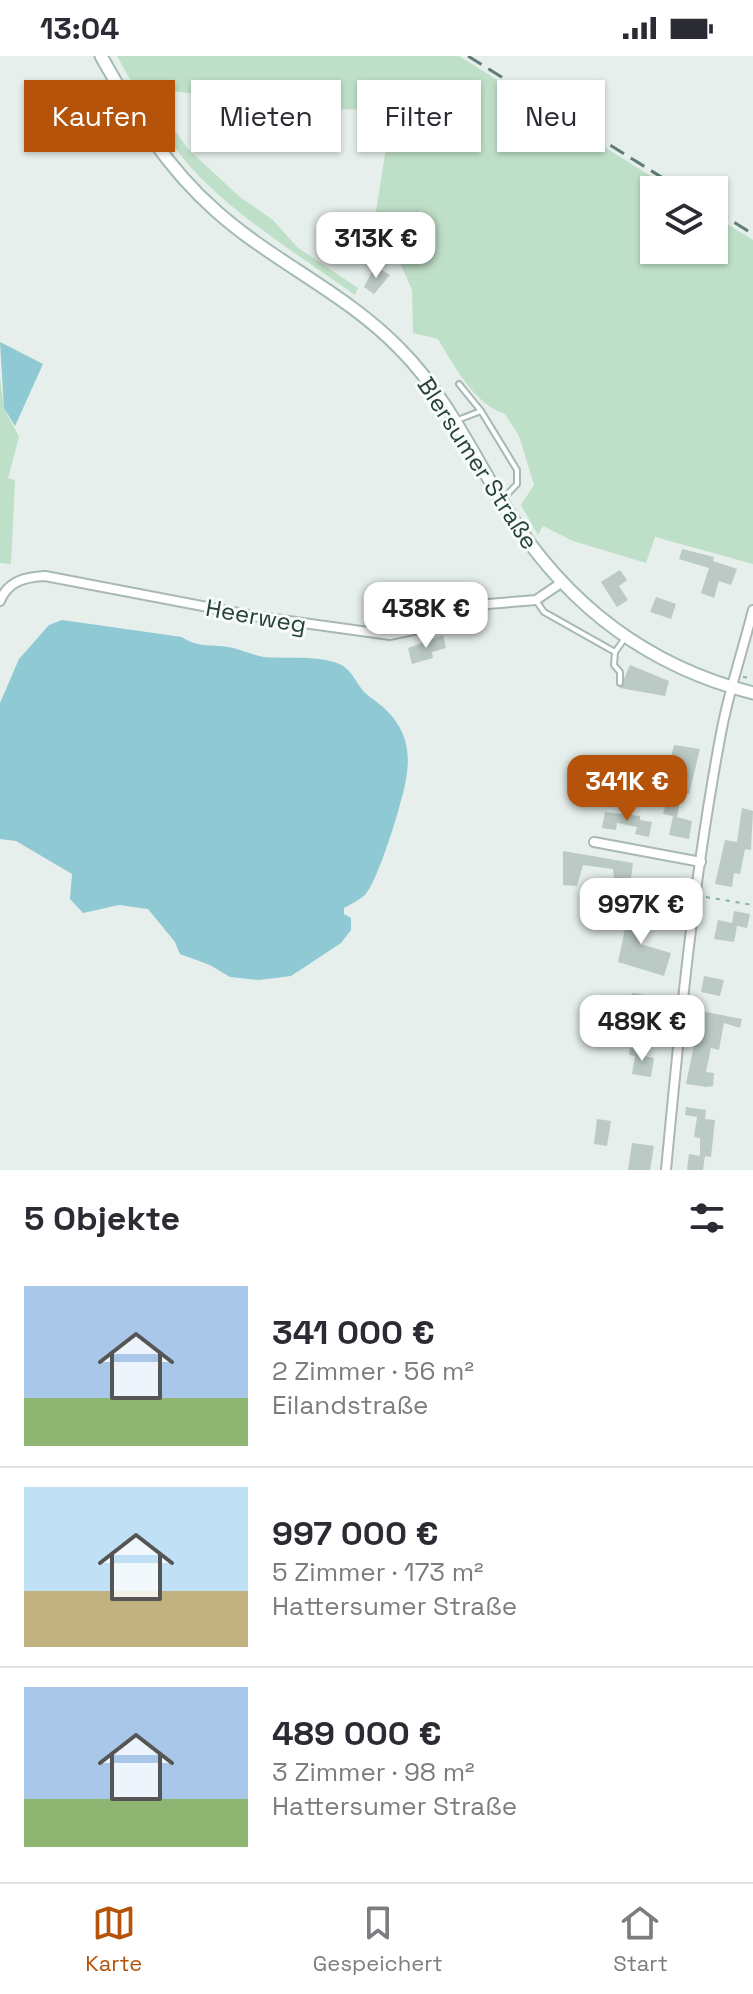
<!DOCTYPE html>
<html lang="de">
<meta charset="utf-8">
<style>
body{margin:0;font-family:"Space Grotesk",sans-serif;background:#f7f7f7;color:#2b2b33;height:100vh;display:flex;flex-direction:column;font-size:30px;white-space:nowrap}
*{box-sizing:border-box;margin:0}
p{font-size:26px;color:#7c7c81}
.icon{flex:none;width:44px;height:44px;fill:none;stroke:currentColor;stroke-width:2;stroke-linecap:round;stroke-linejoin:round}
.map{position:relative;height:1114px;overflow:hidden}
.drawer{display:flex;flex-direction:column;background:#fff;flex:1}
.drawer>*{flex:none}
.banner{position:absolute;left:24px;top:24px;width:706px;height:72px;display:flex;gap:16px}
.controls{position:absolute;left:640px;top:120px;display:grid;gap:16px}
.controls a{display:grid;place-items:center;width:88px;height:88px;border-radius:0px;background:#fff;box-shadow:0 2px 6px #0004;font-size:40px}
.price{position:absolute;translate:-50% -68px;padding:0 18px;border-radius:16px;background:#fff;color:#222;font-size:26px;line-height:52px;filter:drop-shadow(0 2px 4px #0008)}
.price::after{content:'';position:absolute;left:50%;top:48px;width:24px;height:18px;margin-left:-12px;background:inherit;clip-path:polygon(0 0,100% 0,50% 100%)}
.price.active{background:#b45309;color:#fff}
ul{padding:0;list-style:none}
li{display:flex;align-items:center;gap:24px;height:200px;padding:0 24px}
li+li{border-top:2px solid #e1e1e2}
li span{display:grid;place-items:center;flex:none;width:224px;height:160px;border-radius:0px;color:#555}
li>.icon{margin-inline-start:auto}
span .icon{width:96px;height:96px;fill:#fffc;stroke-width:1}
li b{font-size:34px}
h2{display:flex;justify-content:space-between;align-items:center;height:96px;padding:0 24px;font-size:34px}
.pill{padding:0 28px;border-radius:0px;background:#fff;box-shadow:0 2px 6px #0004;font-size:28px;line-height:72px}
.pill.active{background:#b45309;color:#fff}
.status{display:flex;justify-content:space-between;align-items:center;height:56px;padding:0 40px;background:#fff;direction:ltr}
.status svg{height:22px;fill:currentColor}
.tab-bar{display:flex;justify-content:space-around;align-items:center;height:112px;border-top:2px solid #e1e1e2;background:#fff;font-size:22px;color:#7c7c81}
.tab-bar a{display:grid;justify-items:center;gap:4px}
.tab-bar .active{color:#b45309}
.map>svg:first-child{display:block}
</style>
<div class="status"><b>13:04</b><svg viewBox="0 0 49 12"><path d="M0 12V9h3v3zM5 12V6h3v6zM10 12V3h3v9zM15 12V0h3v12zM26 1h20v11H26zM47 4h2v5h-2z"/></svg></div>
<div class="map">
<svg width="753" height="1114" viewBox="0 0 753 1114">
<rect width="100%" height="100%" fill="#e6efeb"/>
<g fill="#bfe0c8">
<path d="M117,0H459L673,134H654V194H714V160L753,184V508L655,481L646,507L573,485L543,470L538,479L521,449L534,429L519,380L505,358C475,349 454,310 438,283L413,277L412,234L400,207L402,191L371,187L392,54L324,53L145,32L188,93L240,141L273,164L297,191L358,232L355,239C305,203 250,170 206,127C169,91 142,45 117,0Z"/>
<polygon points="0,321 4,352 19,381 8,422 15,424 11,508 0,507"/>
</g>
<g fill="#8ec9d4">
<polygon points="0,286 43,308 15,370 4,352"/>
<path d="M62,564L182,581C198,592 210,588 228,591C241,593 252,599 264,601C288,603 314,599 337,607C354,613 356,631 370,641C412,670 414,701 400,748C396,765 376,828 365,839C359,844 351,848 344,852V858L351,862V874L341,887L291,920L259,924L230,921L210,909L180,898L175,886L148,853L119,849L83,857L70,843L72,818L16,785L0,783V647L19,603L49,569Z"/>
</g>
<g fill="#bbcac4">
<polygon points="375,210 390,219 374,238 364,231"/>
<polygon points="682,493 714,501 713,505 737,513 731,529 719,525 714,542 701,537 709,512 679,503"/>
<polygon points="620,514 627,524 619,530 628,544 617,551 601,526"/>
<polygon points="413,526 451,535 448,552 426,548 428,539 411,535"/>
<polygon points="656,541 676,548 671,563 650,556"/>
<polygon points="443,579 446,592 432,596 433,602 412,608 408,592"/>
<polygon points="630,609 669,625 665,640 620,632"/>
<polygon points="674,689 700,693 689,738 682,737 677,761 692,765 689,783 669,779 673,760 663,758 674,723 660,720 661,711 668,713"/>
<polygon points="742,752 753,755 751,794 745,793 740,818 734,817 732,831 715,828 725,784 737,786"/>
<polygon points="605,756 640,760 640,764 652,766 649,781 635,778 637,771 617,767 616,774 602,772"/>
<polygon points="563,795 633,807 631,822 614,822 613,813 583,809 577,830 563,829"/>
<polygon points="656,828 663,829 662,834 678,837 676,850 652,846"/>
<polygon points="636,849 649,851 640,888 671,897 664,920 618,906 628,858 634,859"/>
<polygon points="734,855 750,858 747,872 737,870 734,886 714,883 718,864 732,867"/>
<polygon points="704,920 724,924 720,940 701,936"/>
<polygon points="632,937 653,940 648,969 657,970 655,980 631,973 632,965 628,965"/>
<polygon points="701,955 742,963 740,972 724,967 719,994 711,992 706,1016 714,1017 713,1030 706,1031 686,1028"/>
<polygon points="630,992 644,994 643,1000 654,1002 651,1021 632,1018 635,1000 629,999"/>
<polygon points="686,1051 706,1054 705,1063 715,1064 711,1101 705,1100 703,1114 687,1114 689,1098 700,1100 700,1082 694,1081 697,1061 685,1059"/>
<polygon points="597,1063 611,1065 607,1090 594,1088"/>
<polygon points="632,1087 654,1090 650,1114 628,1114"/>
</g>
<g fill="none" stroke-linecap="round" stroke-linejoin="round">
<defs>
<g id="service">
<polyline points="459,328 481,355"/>
<polyline points="455,365 481,355 517,414 517,428 503,443"/>
<polyline points="537,546 544,556 615,596"/>
<polyline points="620,627 620,616 614,609 615,596 625,582"/>
</g>
<g id="minor">
<path d="M0,545C8,525 25,521 45,520L260,561L390,579L442,568L488,548L536,544L561,527"/>
<polyline points="594,786 701,806"/>
<path d="M666,1114C680,966 694,818 722,672C730,632 743,593 753,554"/>
</g>
<path id="secondary" d="M101,0C133,57 166,111 216,155C273,206 346,237 400,293C443,336 470,392 501,444C559,542 642,609 753,637"/>
</defs>
<use href="#service" stroke="#a8b8b2" stroke-width="8"/>
<use href="#minor" stroke="#a8b8b2" stroke-width="12"/>
<use href="#secondary" stroke="#a4bbb3" stroke-width="15"/>
<g stroke="#86b3a5" stroke-width="2" stroke-dasharray="4 6" stroke-linecap="butt">
<polyline points="743,621 753,622"/>
<polyline points="706,841 753,849"/>
</g>
<use href="#service" stroke="#fff" stroke-width="4"/>
<use href="#minor" stroke="#fff" stroke-width="8"/>
<use href="#secondary" stroke="#fff" stroke-width="11"/>
<g stroke="#5f7d75" stroke-width="3" stroke-dasharray="16 8" stroke-linecap="butt">
<polyline points="468,0 682,134"/>
<polyline points="714,154 753,178"/>
</g>
</g>
<g text-anchor="middle" dominant-baseline="central" stroke-width="6" stroke-linejoin="round" paint-order="stroke">
<g font-size="24" fill="#24423a" stroke="#f7fbf9">
<text transform="translate(478 407) rotate(57)">Blersumer Straße</text>
<text transform="translate(256 560) rotate(10)">Heerweg</text>
</g>
</g>
</svg>
<div class="controls">
<a><svg class="icon" aria-label="layers" viewBox="0 0 24 24"><path d="M12 4l9 5-9 5-9-5zM3 14l9 5 9-5"/></svg></a>
</div>
<b class="price" style="left:376px;top:224px">313K €</b>
<b class="price" style="left:426px;top:594px">438K €</b>
<b class="price active" style="left:627px;top:767px">341K €</b>
<b class="price" style="left:641px;top:890px">997K €</b>
<b class="price" style="left:642px;top:1007px">489K €</b>
<div class="banner">
<a class="pill active">Kaufen</a>
<a class="pill">Mieten</a>
<a class="pill">Filter</a>
<a class="pill">Neu</a>
</div>
</div>
<section class="drawer">
<h2>5 Objekte<svg class="icon" aria-label="filters" viewBox="0 0 24 24"><path d="M4 7h16M4 17h16"/><circle cx="9" cy="7" r="2"/><circle cx="15" cy="17" r="2"/></svg></h2>
<ul>
<li><span style="background:linear-gradient(#a9c7e8 70%,#8fb573 0)"><svg class="icon" aria-label="home" viewBox="0 0 24 24"><path d="M3 11l9-7 9 7M6 9v11h12V9"/></svg></span><div><b>341 000 €</b><p>2 Zimmer · 56 m²</p><p>Eilandstraße</p></div></li>
<li><span style="background:linear-gradient(#bfe0f5 65%,#c2b280 0)"><svg class="icon" aria-label="home" viewBox="0 0 24 24"><path d="M3 11l9-7 9 7M6 9v11h12V9"/></svg></span><div><b>997 000 €</b><p>5 Zimmer · 173 m²</p><p>Hattersumer Straße</p></div></li>
<li><span style="background:linear-gradient(#a9c7e8 70%,#8fb573 0)"><svg class="icon" aria-label="home" viewBox="0 0 24 24"><path d="M3 11l9-7 9 7M6 9v11h12V9"/></svg></span><div><b>489 000 €</b><p>3 Zimmer · 98 m²</p><p>Hattersumer Straße</p></div></li>
</ul>
</section>
<nav class="tab-bar">
<a class="active"><svg class="icon" aria-label="map" viewBox="0 0 24 24"><path d="M3 6l6-2 6 2 6-2v14l-6 2-6-2-6 2zM9 4v14M15 6v14"/></svg>Karte</a>
<a><svg class="icon" aria-label="saved" viewBox="0 0 24 24"><path d="M7 4h10v16l-5-4-5 4z"/></svg>Gespeichert</a>
<a><svg class="icon" aria-label="home" viewBox="0 0 24 24"><path d="M3 11l9-7 9 7M6 9v11h12V9"/></svg>Start</a>
</nav>
